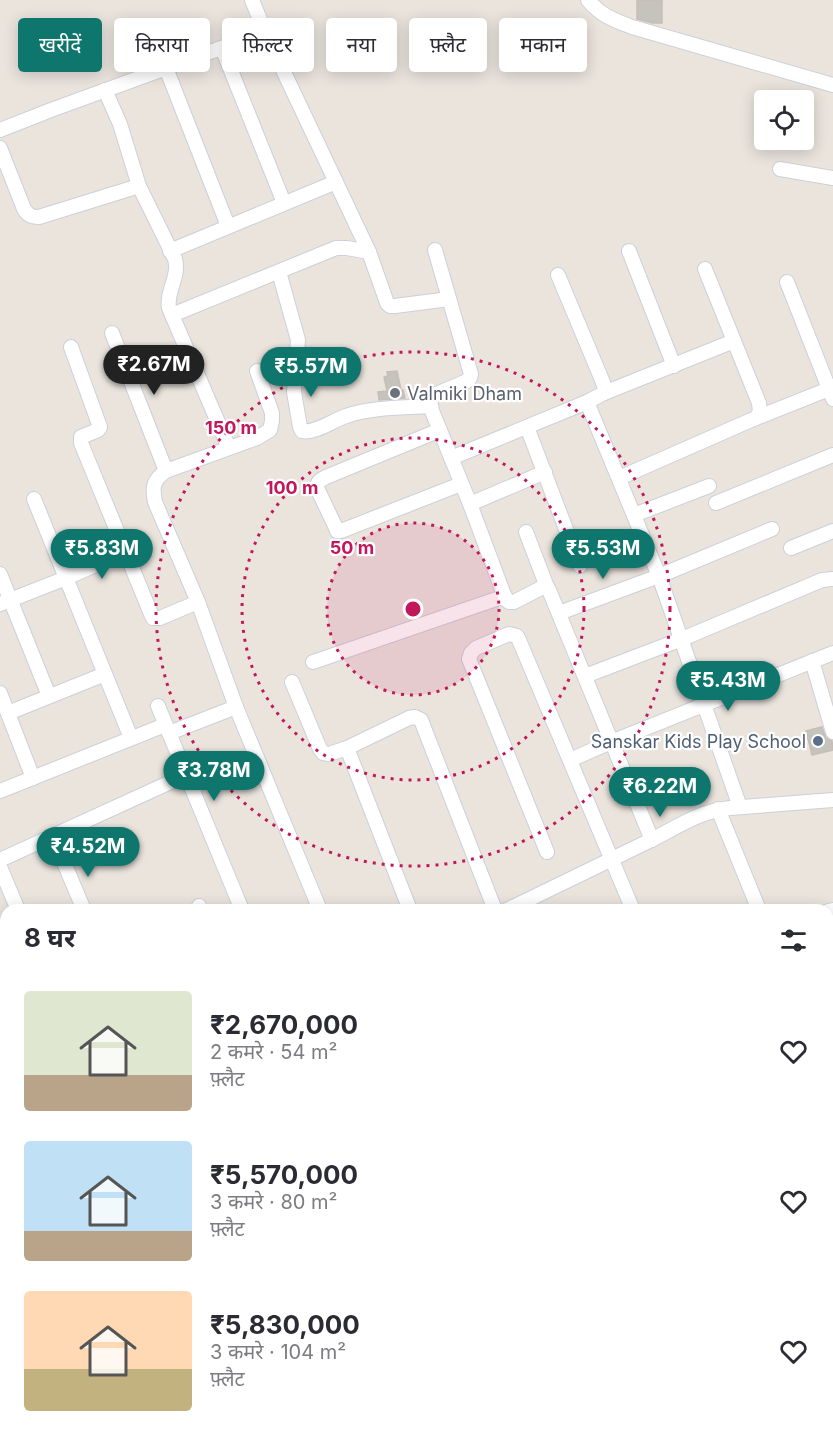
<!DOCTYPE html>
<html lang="hi">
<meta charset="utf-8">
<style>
body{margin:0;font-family:Inter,"Noto Sans Devanagari",sans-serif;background:#f2f2f3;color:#2b2b33;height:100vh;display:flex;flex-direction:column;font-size:22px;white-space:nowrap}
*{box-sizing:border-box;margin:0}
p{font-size:20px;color:#7c7c81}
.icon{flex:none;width:33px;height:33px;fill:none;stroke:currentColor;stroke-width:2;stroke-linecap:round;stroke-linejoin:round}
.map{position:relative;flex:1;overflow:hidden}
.details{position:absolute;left:0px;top:904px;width:834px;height:536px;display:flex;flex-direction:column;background:#fff;border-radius:18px 18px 0 0;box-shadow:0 3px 15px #0003}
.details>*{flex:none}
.guide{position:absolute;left:18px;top:18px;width:798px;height:54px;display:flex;gap:12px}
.controls{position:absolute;left:754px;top:90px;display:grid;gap:12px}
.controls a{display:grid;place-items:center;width:60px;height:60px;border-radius:6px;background:#fff;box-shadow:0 3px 15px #0003;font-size:30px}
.price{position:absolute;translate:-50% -51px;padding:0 14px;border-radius:21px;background:#0f766e;color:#fff;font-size:20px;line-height:39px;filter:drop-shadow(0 2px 3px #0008)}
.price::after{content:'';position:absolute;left:50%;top:36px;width:18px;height:14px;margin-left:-9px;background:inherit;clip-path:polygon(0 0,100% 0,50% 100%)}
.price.on{background:#222;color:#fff}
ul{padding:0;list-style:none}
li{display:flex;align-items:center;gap:18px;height:150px;padding:0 24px}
li span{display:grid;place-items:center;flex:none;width:168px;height:120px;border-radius:6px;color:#555}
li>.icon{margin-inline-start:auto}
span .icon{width:72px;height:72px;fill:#fffc;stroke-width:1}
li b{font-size:26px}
h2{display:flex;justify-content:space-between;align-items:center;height:72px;padding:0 24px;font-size:26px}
.tag{padding:0 21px;border-radius:6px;background:#fff;box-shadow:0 3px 15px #0003;font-size:21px;line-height:54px}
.tag.on{background:#0f766e;color:#fff}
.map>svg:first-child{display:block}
</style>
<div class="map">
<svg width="833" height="1439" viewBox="0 0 833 1439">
<rect width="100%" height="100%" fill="#eae4dd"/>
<g fill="#c6c2bc" stroke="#c5bfb7" stroke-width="1.5">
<polygon points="637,0 662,0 662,23 652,23 637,19"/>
<polygon points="397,371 401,390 403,390 405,398 379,400 378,392 387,391 384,377 388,376 387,372"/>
<polygon points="822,727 826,738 832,741 833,750 812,755 806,731"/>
</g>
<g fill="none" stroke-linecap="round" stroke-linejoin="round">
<defs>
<g id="minor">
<polyline points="252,0 265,32 369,252 387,303 390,306 395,306 449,299"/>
<path d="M588,0C601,16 614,20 632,27L833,85"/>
<polyline points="222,48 284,203"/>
<polyline points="166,68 228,226"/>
<path d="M105,90L120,124L139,186L175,259C180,276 166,291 169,308L229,448"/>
<polyline points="0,130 51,110 265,32"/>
<path d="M0,148L24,209C28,215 31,217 39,217L139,186"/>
<polyline points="780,169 833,178"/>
<polyline points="435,250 471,374 470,378 467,381 434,395 430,400 432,411 470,504 506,600 509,602 514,602 543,587 547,587 549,590 652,840"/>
<polyline points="170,251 336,182"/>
<polyline points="629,251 674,366"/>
<path d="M279,272L298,340L294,392L300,427L302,431C314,434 334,420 346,416C373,407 402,408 430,406"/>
<polyline points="787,282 833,399"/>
<polyline points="172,315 336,248 347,248 369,252"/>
<polyline points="112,333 166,471"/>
<polyline points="71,347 100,427 98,430 81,437 81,443 151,614 153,618 160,618 198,602"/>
<path d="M257,371L272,413V421L270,430L257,438L166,471C153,480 152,487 155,502L198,602L236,707L320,910"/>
<polyline points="604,393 734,341"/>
<polyline points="756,418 829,389"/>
<polyline points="527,427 580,566"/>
<path d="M440,430L326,477C320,480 317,482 317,488L336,528L337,531H341L461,484"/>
<polyline points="451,458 587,402 604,393 605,388 602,380 558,275"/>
<polyline points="619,478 749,421 756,418 760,412 759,403 705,269"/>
<polyline points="34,499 131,738"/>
<polyline points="716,503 833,455"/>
<polyline points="470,504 545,472"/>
<polyline points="634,515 709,486"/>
<polyline points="526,532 547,587"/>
<polyline points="791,548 833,531"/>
<polyline points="0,574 49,696"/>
<polyline points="0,604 66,578 125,552"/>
<polyline points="559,613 659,576 587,402"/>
<polyline points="812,661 833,732"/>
<polyline points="313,662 505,596"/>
<polyline points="585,676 682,639 822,580 833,579"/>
<polyline points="292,682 320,749 323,753 329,754 347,748 410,910"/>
<polyline points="0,693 33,778"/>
<polyline points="158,706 242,910"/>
<polyline points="8,713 105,674"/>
<polyline points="169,733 236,707"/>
<polyline points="347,748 409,718 415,717 421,720 495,910"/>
<polyline points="570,760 611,742 833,653"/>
<polyline points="191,787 258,761"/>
<polyline points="0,791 165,725"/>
<polyline points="740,807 659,576 772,529"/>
<polyline points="718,809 759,910"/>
<polyline points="547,852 469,659 471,653 476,648 509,634 517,636 519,640 633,910"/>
<polyline points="62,858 84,910"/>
<polyline points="0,860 186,775"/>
<polyline points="0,867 18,910"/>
<polyline points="199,906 201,910"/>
<path d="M507,910C554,887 602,864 649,841C676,828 699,811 730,808L833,800"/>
<polyline points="828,911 833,910"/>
<polyline points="828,1020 833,1018"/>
<polyline points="828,1090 832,1101"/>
<polyline points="0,1152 6,1149"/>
<polyline points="828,1182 833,1180"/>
<polyline points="0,1276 6,1290"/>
<polyline points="828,1277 833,1275"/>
<polyline points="828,1300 833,1310"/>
<polyline points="828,1370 833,1368"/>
<polyline points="0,1389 6,1387"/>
<polyline points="828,1407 833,1420"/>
<polyline points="0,1434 2,1439"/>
<polyline points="75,1434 78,1439"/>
<polyline points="354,1434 356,1439"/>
<polyline points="438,1434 440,1439"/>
<polyline points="511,1434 513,1439"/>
<polyline points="602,1434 604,1439"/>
<polyline points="727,1434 729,1439"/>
<polyline points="662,1439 673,1434"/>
</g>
</defs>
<use href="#minor" stroke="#ccd0da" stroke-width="16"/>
<use href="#minor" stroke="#fff" stroke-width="14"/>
</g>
<circle cx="413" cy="609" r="86" fill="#c2185b" fill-opacity=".12"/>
<g fill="none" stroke="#c2185b" stroke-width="3" stroke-dasharray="3 6">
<circle cx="413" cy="609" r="86"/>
<circle cx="413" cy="609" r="171"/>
<circle cx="413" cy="609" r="257"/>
</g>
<circle fill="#6b7280" stroke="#fff" stroke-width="2" cx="395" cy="393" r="6"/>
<circle fill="#5c6f8a" stroke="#fff" stroke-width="2" cx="818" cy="741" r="6"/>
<g text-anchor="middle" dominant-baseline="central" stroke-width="4.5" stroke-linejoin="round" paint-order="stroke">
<g font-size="18" fill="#5b616d" stroke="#fff" text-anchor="start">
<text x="407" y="393">Valmiki Dham</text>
</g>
<g font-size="18" fill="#4e5e75" stroke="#fff" text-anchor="end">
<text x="806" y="741">Sanskar Kids Play School</text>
</g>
</g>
<circle cx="413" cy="609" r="9" fill="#c2185b" stroke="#fff" stroke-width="3"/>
<g font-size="18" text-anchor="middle" font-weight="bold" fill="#c2185b" stroke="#fff" stroke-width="4.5" stroke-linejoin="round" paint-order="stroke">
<text x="231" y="434">150 m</text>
<text x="292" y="494">100 m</text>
<text x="352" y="554">50 m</text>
</g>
</svg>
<div class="controls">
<a><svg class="icon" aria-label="locate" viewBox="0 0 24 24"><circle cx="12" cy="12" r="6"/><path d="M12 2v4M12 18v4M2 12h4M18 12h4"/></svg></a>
</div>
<b class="price on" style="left:154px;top:396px">₹2.67M</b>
<b class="price" style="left:311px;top:398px">₹5.57M</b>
<b class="price" style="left:102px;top:580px">₹5.83M</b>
<b class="price" style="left:603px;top:580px">₹5.53M</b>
<b class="price" style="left:728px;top:712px">₹5.43M</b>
<b class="price" style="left:214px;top:802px">₹3.78M</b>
<b class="price" style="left:660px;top:818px">₹6.22M</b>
<b class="price" style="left:88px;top:878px">₹4.52M</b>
<div class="guide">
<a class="tag on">खरीदें</a>
<a class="tag">किराया</a>
<a class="tag">फ़िल्टर</a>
<a class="tag">नया</a>
<a class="tag">फ़्लैट</a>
<a class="tag">मकान</a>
</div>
<section class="details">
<h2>8 घर<svg class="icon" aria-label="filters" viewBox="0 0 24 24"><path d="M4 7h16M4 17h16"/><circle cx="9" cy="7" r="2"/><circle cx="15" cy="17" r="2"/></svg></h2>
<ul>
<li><span style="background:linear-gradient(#dfe7d0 70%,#b9a48a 0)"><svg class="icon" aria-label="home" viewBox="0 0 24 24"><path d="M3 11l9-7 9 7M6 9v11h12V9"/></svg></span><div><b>₹2,670,000</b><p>2 कमरे · 54 m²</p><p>फ़्लैट</p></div><svg class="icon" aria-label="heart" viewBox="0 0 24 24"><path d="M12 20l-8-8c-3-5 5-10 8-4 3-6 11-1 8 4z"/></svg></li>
<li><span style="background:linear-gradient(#bfe0f5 75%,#b9a48a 0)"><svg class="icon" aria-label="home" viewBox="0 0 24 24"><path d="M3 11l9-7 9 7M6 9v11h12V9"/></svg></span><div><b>₹5,570,000</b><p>3 कमरे · 80 m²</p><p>फ़्लैट</p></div><svg class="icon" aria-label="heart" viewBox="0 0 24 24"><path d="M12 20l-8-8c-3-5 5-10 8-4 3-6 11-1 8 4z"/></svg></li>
<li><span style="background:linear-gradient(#ffd9b3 65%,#c2b280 0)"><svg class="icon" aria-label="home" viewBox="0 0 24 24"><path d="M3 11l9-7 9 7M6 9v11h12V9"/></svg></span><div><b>₹5,830,000</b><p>3 कमरे · 104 m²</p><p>फ़्लैट</p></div><svg class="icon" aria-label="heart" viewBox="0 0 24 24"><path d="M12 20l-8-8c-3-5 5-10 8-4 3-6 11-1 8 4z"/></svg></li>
</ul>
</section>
</div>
